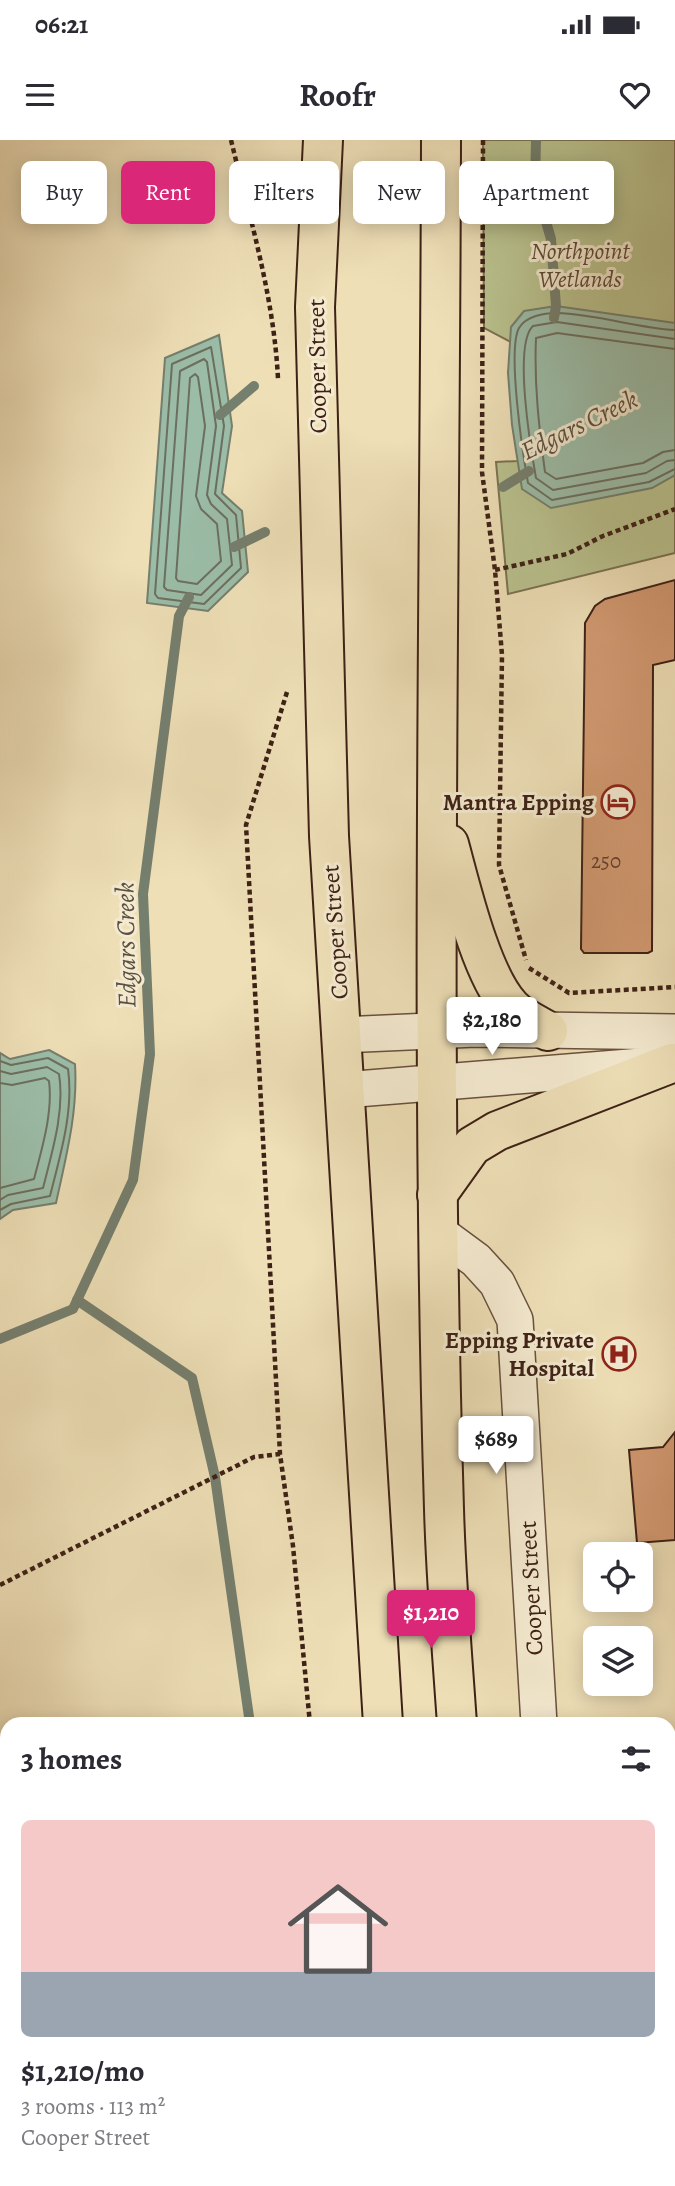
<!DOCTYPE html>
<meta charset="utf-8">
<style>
body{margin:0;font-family:Alegreya,serif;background:#f2f2f3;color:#2b2b33;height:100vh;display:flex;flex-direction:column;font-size:26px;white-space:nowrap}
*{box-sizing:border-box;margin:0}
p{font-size:23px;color:#7c7c81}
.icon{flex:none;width:38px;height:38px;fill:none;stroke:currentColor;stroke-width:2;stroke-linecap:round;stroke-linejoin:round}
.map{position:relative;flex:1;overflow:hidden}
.side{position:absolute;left:0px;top:1577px;width:676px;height:471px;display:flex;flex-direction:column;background:#fff;border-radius:21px 21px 0 0;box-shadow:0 4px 18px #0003}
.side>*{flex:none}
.top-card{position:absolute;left:21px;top:21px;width:634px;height:63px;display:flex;gap:14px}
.tools{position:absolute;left:583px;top:1402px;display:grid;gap:14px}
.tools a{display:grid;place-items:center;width:70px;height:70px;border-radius:10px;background:#fff;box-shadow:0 4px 18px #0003;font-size:35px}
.price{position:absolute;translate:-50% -60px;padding:0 16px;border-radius:7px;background:#fff;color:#222;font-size:23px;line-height:46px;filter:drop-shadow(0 2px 4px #0008)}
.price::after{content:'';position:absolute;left:50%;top:42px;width:21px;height:16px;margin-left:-10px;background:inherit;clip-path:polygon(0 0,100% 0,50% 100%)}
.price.active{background:#db2777;color:#fff}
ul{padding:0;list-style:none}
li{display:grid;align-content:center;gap:14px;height:371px;padding:0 21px}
li span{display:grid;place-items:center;height:217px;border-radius:10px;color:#555}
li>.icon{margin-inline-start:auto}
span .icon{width:126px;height:126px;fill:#fffc;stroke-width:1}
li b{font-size:30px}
h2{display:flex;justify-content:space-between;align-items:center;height:84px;padding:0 21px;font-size:30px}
.chip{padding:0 24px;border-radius:10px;background:#fff;box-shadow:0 4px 18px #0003;font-size:24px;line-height:63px}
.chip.active{background:#db2777;color:#fff}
.status{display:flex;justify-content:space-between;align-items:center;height:49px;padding:0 35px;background:#fff;direction:ltr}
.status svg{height:19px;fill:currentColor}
header{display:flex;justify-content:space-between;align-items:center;height:91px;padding:0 21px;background:#fff;font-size:32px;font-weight:700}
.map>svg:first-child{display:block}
</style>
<div class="status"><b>06:21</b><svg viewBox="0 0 49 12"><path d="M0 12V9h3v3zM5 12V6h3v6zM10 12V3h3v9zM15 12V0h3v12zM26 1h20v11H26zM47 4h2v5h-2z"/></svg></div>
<header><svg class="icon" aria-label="menu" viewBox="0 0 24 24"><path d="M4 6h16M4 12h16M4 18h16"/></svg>Roofr<svg class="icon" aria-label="heart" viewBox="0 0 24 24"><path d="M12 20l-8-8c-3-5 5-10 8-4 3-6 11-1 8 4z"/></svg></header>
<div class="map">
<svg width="675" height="2046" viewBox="0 0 675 2046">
<rect width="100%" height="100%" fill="#eedfb7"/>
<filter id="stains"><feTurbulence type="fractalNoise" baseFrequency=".00286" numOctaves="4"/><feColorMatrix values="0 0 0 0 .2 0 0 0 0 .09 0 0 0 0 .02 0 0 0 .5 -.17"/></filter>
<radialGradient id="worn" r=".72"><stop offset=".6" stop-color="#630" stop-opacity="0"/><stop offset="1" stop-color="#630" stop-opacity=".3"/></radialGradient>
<polygon fill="#b9c28e" stroke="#7b7252" stroke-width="2" points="483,0 675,0 675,413 508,454 496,322 518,321 601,249 484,188"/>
<g fill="#9bbda8" stroke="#757f6e" stroke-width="2">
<polygon points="556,166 675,183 675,335 652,348 551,368 522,349 512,285 508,233 511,187 524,171"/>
<polygon points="219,195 232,286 222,353 242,371 248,432 208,471 147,463 165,218"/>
<path d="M49,910L75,924C78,972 66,1017 56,1063L13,1070L0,1079V913L10,919Z"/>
</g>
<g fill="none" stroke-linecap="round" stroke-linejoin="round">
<g stroke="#6c6f5f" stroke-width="2">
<path d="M675,190C636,188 597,174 557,173C544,173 526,176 519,188C507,210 523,315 528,343L552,360L649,342L675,329"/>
<path d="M675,199L557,182L533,186C513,204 531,310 536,338L553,350L646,333L667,321L675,320"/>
<polygon points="211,207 224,286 215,354 236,375 241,428 204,464 158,458 155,454 172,224"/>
<path d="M675,209L557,193L536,198C534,244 539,287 545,332L556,339L643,323L663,312L675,310"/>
<polygon points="204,219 207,222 216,286 207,355 211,364 227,379 232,425 201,455 167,450 164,447 180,231"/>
<polygon points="195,234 198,237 205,286 196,356 201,369 217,384 221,421 197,444 178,441 176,438 190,238"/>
<path d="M0,921L11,925L48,918L68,929C74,971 60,1016 50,1056L11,1064L0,1070"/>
<path d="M0,931L11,934L47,927L59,934C65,971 52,1012 43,1048L8,1055L0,1060"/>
<path d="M0,943L12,945L45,938L49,941C53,973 42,1008 34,1039L0,1048"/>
</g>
<g stroke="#757f6e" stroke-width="10">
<polyline points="536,0 535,44 551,99 556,166 554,178"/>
<polyline points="220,275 254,246"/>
<polyline points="503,347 529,331"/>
<polyline points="234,407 265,392"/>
<polyline points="77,1160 192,1238 215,1337 250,1584"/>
<polyline points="0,1199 73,1169 133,1040 150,914 143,754 179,476 189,457"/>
<polyline points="280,2040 281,2046"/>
</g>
</g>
<g fill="#d19870" stroke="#3d2116" stroke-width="2">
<polygon points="675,440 675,520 653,525 652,811 648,813 584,813 581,809 585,483 595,466 605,459"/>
<polygon points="675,1292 675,1400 637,1403 629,1310 663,1307"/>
</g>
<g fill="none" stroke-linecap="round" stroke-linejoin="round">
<defs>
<g id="minor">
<polyline points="341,895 475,889 675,892"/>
<polyline points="344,950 654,925"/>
<polyline points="438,1092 476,1120 497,1143 515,1180 539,1584"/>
<polyline points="575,2040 576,2046"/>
</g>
<g id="major">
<polyline points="323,0 315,167 329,696 383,1584"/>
<path d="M441,0C440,456 430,913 444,1369C446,1441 452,1512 457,1584"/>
<path d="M449,704C461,748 481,835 511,867C520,877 536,884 548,891"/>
<polyline points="437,1055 472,1006 497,991 672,923"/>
<polyline points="416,2040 416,2046"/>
<polyline points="490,2040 491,2046"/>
</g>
</defs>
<use href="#minor" stroke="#69503e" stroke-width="38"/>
<use href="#major" stroke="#3d2116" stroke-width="42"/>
<g stroke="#3d2116" stroke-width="4.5" stroke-dasharray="5 3.5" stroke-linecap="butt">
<path d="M231,0C250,79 274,157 278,239"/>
<polyline points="483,0 482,332 495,430 502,515 499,725 526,820"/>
<polyline points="495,430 567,414 603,396 675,369"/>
<polyline points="287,552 246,685 280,1314 293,1406 310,1584"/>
<polyline points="529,828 569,853 675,847"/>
<polyline points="0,1445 254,1317 280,1314"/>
<polyline points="360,2040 360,2046"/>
</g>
<use href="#minor" stroke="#f4ead0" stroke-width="35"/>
<use href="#major" stroke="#eedfb7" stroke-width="38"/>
</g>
<defs>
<symbol id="hotel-ring" viewBox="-11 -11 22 22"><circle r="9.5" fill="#f4ead0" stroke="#8f2418" stroke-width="1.5"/><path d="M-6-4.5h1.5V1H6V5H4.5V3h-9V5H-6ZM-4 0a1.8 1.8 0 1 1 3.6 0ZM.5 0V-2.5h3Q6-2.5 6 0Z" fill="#8f2418"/></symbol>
<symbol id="hospital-ring" viewBox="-11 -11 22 22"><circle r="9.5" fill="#f4ead0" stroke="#8f2418" stroke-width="1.5"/><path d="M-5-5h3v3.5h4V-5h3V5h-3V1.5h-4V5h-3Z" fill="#8f2418"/></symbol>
</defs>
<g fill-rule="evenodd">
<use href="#hotel-ring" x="599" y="643" width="38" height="38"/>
<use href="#hospital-ring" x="600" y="1195" width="38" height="38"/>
</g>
<g text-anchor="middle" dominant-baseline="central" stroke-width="6" stroke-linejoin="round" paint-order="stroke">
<g font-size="21" fill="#623f2c">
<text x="606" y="721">250</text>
</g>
<g font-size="24" font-style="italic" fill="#5c4934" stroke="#f4ead0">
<text x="580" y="111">Northpoint<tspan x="580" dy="28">Wetlands</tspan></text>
</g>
<g font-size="24" fill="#3d2116" stroke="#f4ead0">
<text transform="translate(317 226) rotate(-91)">Cooper Street</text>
<text transform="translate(335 792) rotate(-94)">Cooper Street</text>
<text transform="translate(531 1448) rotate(-93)">Cooper Street</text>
</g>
<g font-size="24" font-weight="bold" fill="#3d2116" stroke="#f4ead0" text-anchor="end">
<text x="594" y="662">Mantra Epping</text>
<text x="594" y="1200">Epping Private<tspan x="594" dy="28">Hospital</tspan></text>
</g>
<g font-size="26" font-style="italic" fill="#595042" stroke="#f4ead0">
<text transform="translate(579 285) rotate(-26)">Edgars Creek</text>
<text transform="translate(126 805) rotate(-91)">Edgars Creek</text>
</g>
</g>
<rect width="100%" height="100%" filter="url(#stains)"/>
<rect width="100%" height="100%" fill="url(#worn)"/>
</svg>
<div class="tools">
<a><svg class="icon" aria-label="locate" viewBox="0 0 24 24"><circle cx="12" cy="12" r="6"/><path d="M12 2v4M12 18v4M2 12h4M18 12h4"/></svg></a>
<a><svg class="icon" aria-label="layers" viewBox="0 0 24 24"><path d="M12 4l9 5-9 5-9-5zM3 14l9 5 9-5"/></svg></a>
</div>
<b class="price" style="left:492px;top:917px">$2,180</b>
<b class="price" style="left:496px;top:1336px">$689</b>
<b class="price active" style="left:431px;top:1510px">$1,210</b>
<div class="top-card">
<a class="chip">Buy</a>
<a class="chip active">Rent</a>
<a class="chip">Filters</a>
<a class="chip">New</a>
<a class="chip">Apartment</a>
</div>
<section class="side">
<h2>3 homes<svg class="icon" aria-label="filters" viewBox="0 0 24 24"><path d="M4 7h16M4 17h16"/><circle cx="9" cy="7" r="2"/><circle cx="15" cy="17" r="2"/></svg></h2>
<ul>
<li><span style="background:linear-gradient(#f6c9c9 70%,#9aa5b1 0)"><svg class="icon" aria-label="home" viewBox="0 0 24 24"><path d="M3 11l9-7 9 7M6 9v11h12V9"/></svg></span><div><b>$1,210/mo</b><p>3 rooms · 113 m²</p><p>Cooper Street</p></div></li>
</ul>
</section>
</div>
